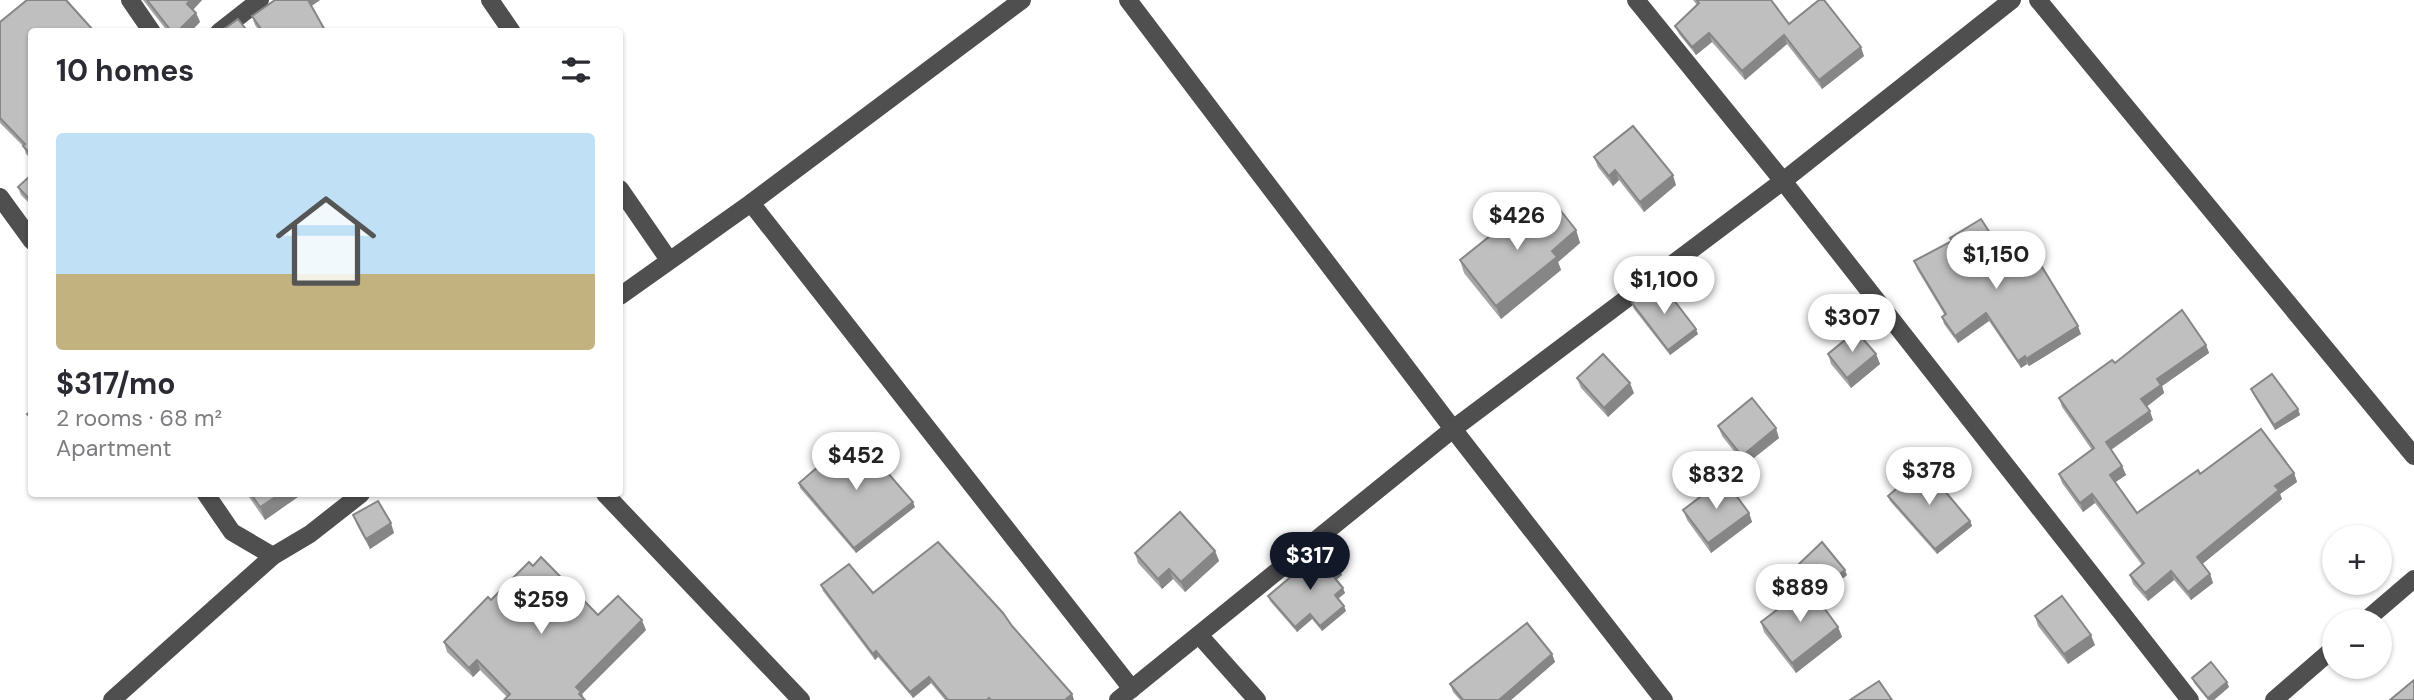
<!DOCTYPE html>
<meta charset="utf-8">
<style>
body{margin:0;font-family:"DM Sans",sans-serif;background:#f2f2f3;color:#2b2b33;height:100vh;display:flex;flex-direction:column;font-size:26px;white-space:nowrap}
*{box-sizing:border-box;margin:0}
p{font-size:23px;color:#7c7c81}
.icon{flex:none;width:38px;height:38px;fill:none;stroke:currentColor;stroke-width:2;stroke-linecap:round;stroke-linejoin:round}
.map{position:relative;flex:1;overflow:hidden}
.panel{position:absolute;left:28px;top:28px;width:595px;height:469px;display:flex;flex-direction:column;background:#fff;border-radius:7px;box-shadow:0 2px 5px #0004}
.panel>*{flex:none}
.tools{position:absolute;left:2322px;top:525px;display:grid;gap:14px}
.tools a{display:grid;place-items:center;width:70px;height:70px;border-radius:50%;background:#fff;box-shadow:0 2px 5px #0004;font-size:35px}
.price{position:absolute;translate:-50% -60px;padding:0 16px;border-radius:24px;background:#fff;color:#222;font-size:23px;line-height:46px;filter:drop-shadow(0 2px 4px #0008)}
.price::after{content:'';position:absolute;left:50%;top:42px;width:21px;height:16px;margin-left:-10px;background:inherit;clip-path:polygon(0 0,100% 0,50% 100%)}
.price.on{background:#111827;color:#fff}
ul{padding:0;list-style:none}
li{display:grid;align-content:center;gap:14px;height:371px;padding:0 28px}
li span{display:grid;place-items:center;height:217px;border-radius:7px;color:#555}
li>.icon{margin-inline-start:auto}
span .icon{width:126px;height:126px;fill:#fffc;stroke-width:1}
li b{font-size:30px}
h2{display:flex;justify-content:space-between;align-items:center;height:84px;padding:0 28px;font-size:30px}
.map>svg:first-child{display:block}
</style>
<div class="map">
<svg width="2414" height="700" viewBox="0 0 2414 700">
<rect width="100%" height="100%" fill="#fff"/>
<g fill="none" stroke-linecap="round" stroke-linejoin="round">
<g stroke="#4f4f4f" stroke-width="18">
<polyline points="130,0 152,32"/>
<polyline points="490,0 512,32"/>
<polyline points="1128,0 1453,429 1664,700"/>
<polyline points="1636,0 1783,181 2190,700"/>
<polyline points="2038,0 2414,456"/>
<polyline points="219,32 260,0"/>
<polyline points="620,189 669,260"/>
<polyline points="0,197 32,241"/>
<polyline points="751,203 1132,689"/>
<polyline points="620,296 751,203 1022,0"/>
<polyline points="206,494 232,532 273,556"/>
<polyline points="605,494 801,700"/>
<polyline points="2365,621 2414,579"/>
<polyline points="1199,635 1257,700"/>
<polyline points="112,700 273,556 310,534 361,494"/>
<polyline points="1118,700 1453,429 1783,181 2012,0"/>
<polyline points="2274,700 2334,648"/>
</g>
</g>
<g fill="#a4a4a4">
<polygon points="26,0 66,0 32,32 32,160 26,154 24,147 0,123 0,22"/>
<polygon points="143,0 202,0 193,10 196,13 200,22 190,32 168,32"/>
<polygon points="320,0 311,6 326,32 260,32 255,25 252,16"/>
<polygon points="1693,0 1771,0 1789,24 1864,56 1822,89 1787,44 1745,80 1712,42 1696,55 1679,34 1675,26 1697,5"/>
<polygon points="1594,157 1676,185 1644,212 1619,180 1613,186 1598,167"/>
<polygon points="32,174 32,206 21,195 18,187"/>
<polygon points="1528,222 1576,230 1580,243 1558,262 1561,270 1501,319 1464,273 1460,260"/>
<polygon points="1950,238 2006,258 2081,334 2029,366 2027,364 2021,368 1989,321 1958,343 1944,324 1942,317 1944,314 1917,269 1914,261 1951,242"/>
<polygon points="1662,280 1696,286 1677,302 1664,285"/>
<polygon points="1632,303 1698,334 1670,355 1634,309"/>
<polygon points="2206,345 2209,353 2162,386 2164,393 2146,407 2153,420 2111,450 2122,466 2126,475 2115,482 2137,513 2200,474 2294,473 2297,482 2280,494 2282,499 2202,564 2210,574 2213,583 2191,600 2174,580 2148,601 2133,584 2130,575 2142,565 2095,503 2083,512 2062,483 2059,474 2092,450 2062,407 2059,398 2115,363"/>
<polygon points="1828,354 1876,354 1880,364 1851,388 1831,364"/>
<polygon points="1577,378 1634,393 1608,417 1581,388"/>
<polygon points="2251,389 2298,409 2300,415 2275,430 2253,394"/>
<polygon points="1718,426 1779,438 1745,465 1722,436"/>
<polygon points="799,483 915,507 856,553 800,488"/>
<polygon points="247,494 302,494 265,520"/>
<polygon points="1888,496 1970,521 1972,526 1937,554 1890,501"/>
<polygon points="1683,510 1749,513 1752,522 1711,553 1687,520"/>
<polygon points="353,515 394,533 370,549 357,525"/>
<polygon points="1215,551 1219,561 1185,592 1173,579 1162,589 1138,563 1135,553"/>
<polygon points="1799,564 1847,575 1824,594 1801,569"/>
<polygon points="1340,570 1342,575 1336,580 1345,593 1338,599 1346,611 1322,631 1312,619 1297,632 1270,601 1268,596"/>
<polygon points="821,585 873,593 1012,626 1072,694 1074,700 945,700 931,683 913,698 878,657 875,660 823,591"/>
<polygon points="491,600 598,615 646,630 582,694 584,698 507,697 480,670 473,677 447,652 444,642"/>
<polygon points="2035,616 2095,645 2068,664 2038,626"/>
<polygon points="1761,622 1838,627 1842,637 1796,673 1764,632"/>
<polygon points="1552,654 1555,662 1511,700 1460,700 1453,692 1450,684"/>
<polygon points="2192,678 2229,687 2214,700 2208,700 2194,683"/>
</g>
<g fill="#868686">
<polygon points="190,0 202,0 190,13 187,4"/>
<polygon points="307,0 320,0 310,7"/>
<polygon points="196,13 200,22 190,32 177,32"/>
<polygon points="1709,33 1712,42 1696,55 1692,47"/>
<polygon points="1784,35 1787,44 1745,80 1742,71"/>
<polygon points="1861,47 1864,56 1822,89 1819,80"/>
<polygon points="1615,170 1619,180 1613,186 1609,176"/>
<polygon points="1673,175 1676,185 1644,212 1640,202"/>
<polygon points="1576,230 1580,243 1558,262 1561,270 1501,319 1496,306 1552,251"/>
<polygon points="1695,281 1696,286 1677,302 1675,296"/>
<polygon points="1986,313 1989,321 1958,343 1955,336"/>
<polygon points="2078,326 2081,334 2029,366 2026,359"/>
<polygon points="1696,329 1698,334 1670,355 1668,350"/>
<polygon points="2206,345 2209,353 2162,386 2164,393 2145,408 2141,399 2157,379"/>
<polygon points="1876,354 1880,364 1851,388 1847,378"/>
<polygon points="2025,356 2027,364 2021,368 2018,361"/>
<polygon points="1630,383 1634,393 1608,417 1604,408"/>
<polygon points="2298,409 2300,415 2275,430 2274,425"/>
<polygon points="2150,411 2153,420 2109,451 2106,442"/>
<polygon points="1776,428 1779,438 1745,465 1742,456"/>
<polygon points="2122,466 2126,475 2113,484 2110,475"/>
<polygon points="2294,473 2297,482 2280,494 2282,499 2200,566 2197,557 2275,486"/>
<polygon points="280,494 302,494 265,520 260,507"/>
<polygon points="2092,494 2095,503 2083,512 2080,503"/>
<polygon points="913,502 915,507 856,553 854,548"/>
<polygon points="1749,513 1752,522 1711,553 1708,543"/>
<polygon points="1970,521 1972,526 1937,554 1935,549"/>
<polygon points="391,523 394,533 370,549 366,539"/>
<polygon points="1215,551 1219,561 1185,592 1181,582"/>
<polygon points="1169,569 1173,579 1162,589 1158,579"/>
<polygon points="1340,570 1342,575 1335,581 1333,576"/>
<polygon points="1845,570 1847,575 1824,594 1822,588"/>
<polygon points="2171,571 2174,580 2148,601 2145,593"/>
<polygon points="2210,574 2213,583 2191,600 2188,592"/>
<polygon points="1343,588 1345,593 1336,600 1335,595"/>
<polygon points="1344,606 1346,611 1322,631 1320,626"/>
<polygon points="1310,614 1312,619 1297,632 1295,627"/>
<polygon points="642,620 646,630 582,694 584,700 581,700 576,687"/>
<polygon points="1838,627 1842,637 1796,673 1792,663"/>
<polygon points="2091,635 2095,645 2068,664 2064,654"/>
<polygon points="876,651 878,657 875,660 873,654"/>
<polygon points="1552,654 1555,662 1511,700 1499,700"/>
<polygon points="477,660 480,670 473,677 469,668"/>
<polygon points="929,677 931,683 913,698 910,692"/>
<polygon points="2227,682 2229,687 2214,700 2209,700 2208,698"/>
<polygon points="1072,694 1074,700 1065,700"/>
</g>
<g fill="#bfbfbf" stroke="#868686" stroke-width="2">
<polygon points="27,0 66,0 93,30 92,32 32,32 32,156 23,146 25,144 0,118 0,22"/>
<polygon points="147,0 190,0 187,4 196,13 177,32 172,32"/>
<polygon points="275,0 308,0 326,32 263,32 252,16"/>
<polygon points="1697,0 1771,0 1789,24 1819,0 1824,0 1861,47 1819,80 1784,35 1742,71 1709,33 1692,47 1675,26 1699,3"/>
<polygon points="238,19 248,32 220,32"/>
<polygon points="1633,126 1673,175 1640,202 1615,170 1609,176 1594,157"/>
<polygon points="32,174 32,202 18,187"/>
<polygon points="1553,201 1576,230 1552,251 1557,257 1496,306 1460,260 1520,212 1528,222"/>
<polygon points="1981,219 2006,258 2028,244 2078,326 2026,359 2025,356 2018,361 1986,313 1955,336 1942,317 1946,314 1914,261 1952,241 1950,238"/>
<polygon points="1682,265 1695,281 1675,296 1662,280"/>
<polygon points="1660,282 1696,329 1668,350 1632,303"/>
<polygon points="2182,310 2206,345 2157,379 2161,385 2141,399 2150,411 2106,442 2122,466 2110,475 2137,513 2198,470 2200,474 2261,429 2294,473 2275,486 2279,490 2197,557 2210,574 2188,592 2171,571 2145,593 2130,575 2144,563 2092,494 2080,503 2059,474 2094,448 2059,398 2112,360 2115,363"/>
<polygon points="1856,331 1876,354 1847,378 1828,354"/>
<polygon points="1603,354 1630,383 1604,408 1577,378"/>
<polygon points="2272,374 2298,409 2274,425 2251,389"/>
<polygon points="1752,398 1776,428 1742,456 1718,426"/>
<polygon points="32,410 32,419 27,414"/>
<polygon points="855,435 913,502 854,548 799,483"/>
<polygon points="1923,465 1970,521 1935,549 1888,496"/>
<polygon points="1724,479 1749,513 1708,543 1683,510"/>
<polygon points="251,494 280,494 260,507"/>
<polygon points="378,501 391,523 366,539 353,515"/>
<polygon points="1180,512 1215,551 1181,582 1169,569 1158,579 1135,553"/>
<polygon points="938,542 1003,613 1012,626 1072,694 1065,700 991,700 989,698 987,700 948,700 929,677 910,692 876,651 873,654 821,585 849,564 873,593"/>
<polygon points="1822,542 1845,570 1822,588 1799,564"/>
<polygon points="1324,549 1340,570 1333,576 1343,588 1335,595 1344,606 1320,626 1310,614 1295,627 1268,596"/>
<polygon points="541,557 598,615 618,596 642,620 576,687 581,692 579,694 585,700 504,700 510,694 477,660 469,668 444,642 488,597 491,600 529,562 533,566"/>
<polygon points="1808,586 1838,627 1792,663 1761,622"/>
<polygon points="2062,596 2091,635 2064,654 2035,616"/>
<polygon points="1527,623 1552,654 1499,700 1463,700 1450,684"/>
<polygon points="2211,662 2227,682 2208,698 2192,678"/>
<polygon points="2414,680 2414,700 2390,700"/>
<polygon points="1879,681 1892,700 1850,700"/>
</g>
</svg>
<div class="tools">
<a>+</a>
<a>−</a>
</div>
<b class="price" style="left:1517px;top:252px">$426</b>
<b class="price" style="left:1996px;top:291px">$1,150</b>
<b class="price" style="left:1664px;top:316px">$1,100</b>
<b class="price" style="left:1852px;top:354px">$307</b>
<b class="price" style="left:856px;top:492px">$452</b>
<b class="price" style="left:1929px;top:507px">$378</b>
<b class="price" style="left:1716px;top:511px">$832</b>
<b class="price on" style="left:1310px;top:592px">$317</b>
<b class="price" style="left:1800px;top:624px">$889</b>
<b class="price" style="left:541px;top:636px">$259</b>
<section class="panel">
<h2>10 homes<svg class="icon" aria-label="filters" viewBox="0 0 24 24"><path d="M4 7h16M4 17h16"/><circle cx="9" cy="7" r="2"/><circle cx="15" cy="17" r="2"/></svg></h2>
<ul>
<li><span style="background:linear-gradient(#bfe0f5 65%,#c2b280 0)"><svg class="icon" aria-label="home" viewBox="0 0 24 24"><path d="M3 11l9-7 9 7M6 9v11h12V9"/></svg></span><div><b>$317/mo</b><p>2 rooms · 68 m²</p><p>Apartment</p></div></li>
</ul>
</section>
</div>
